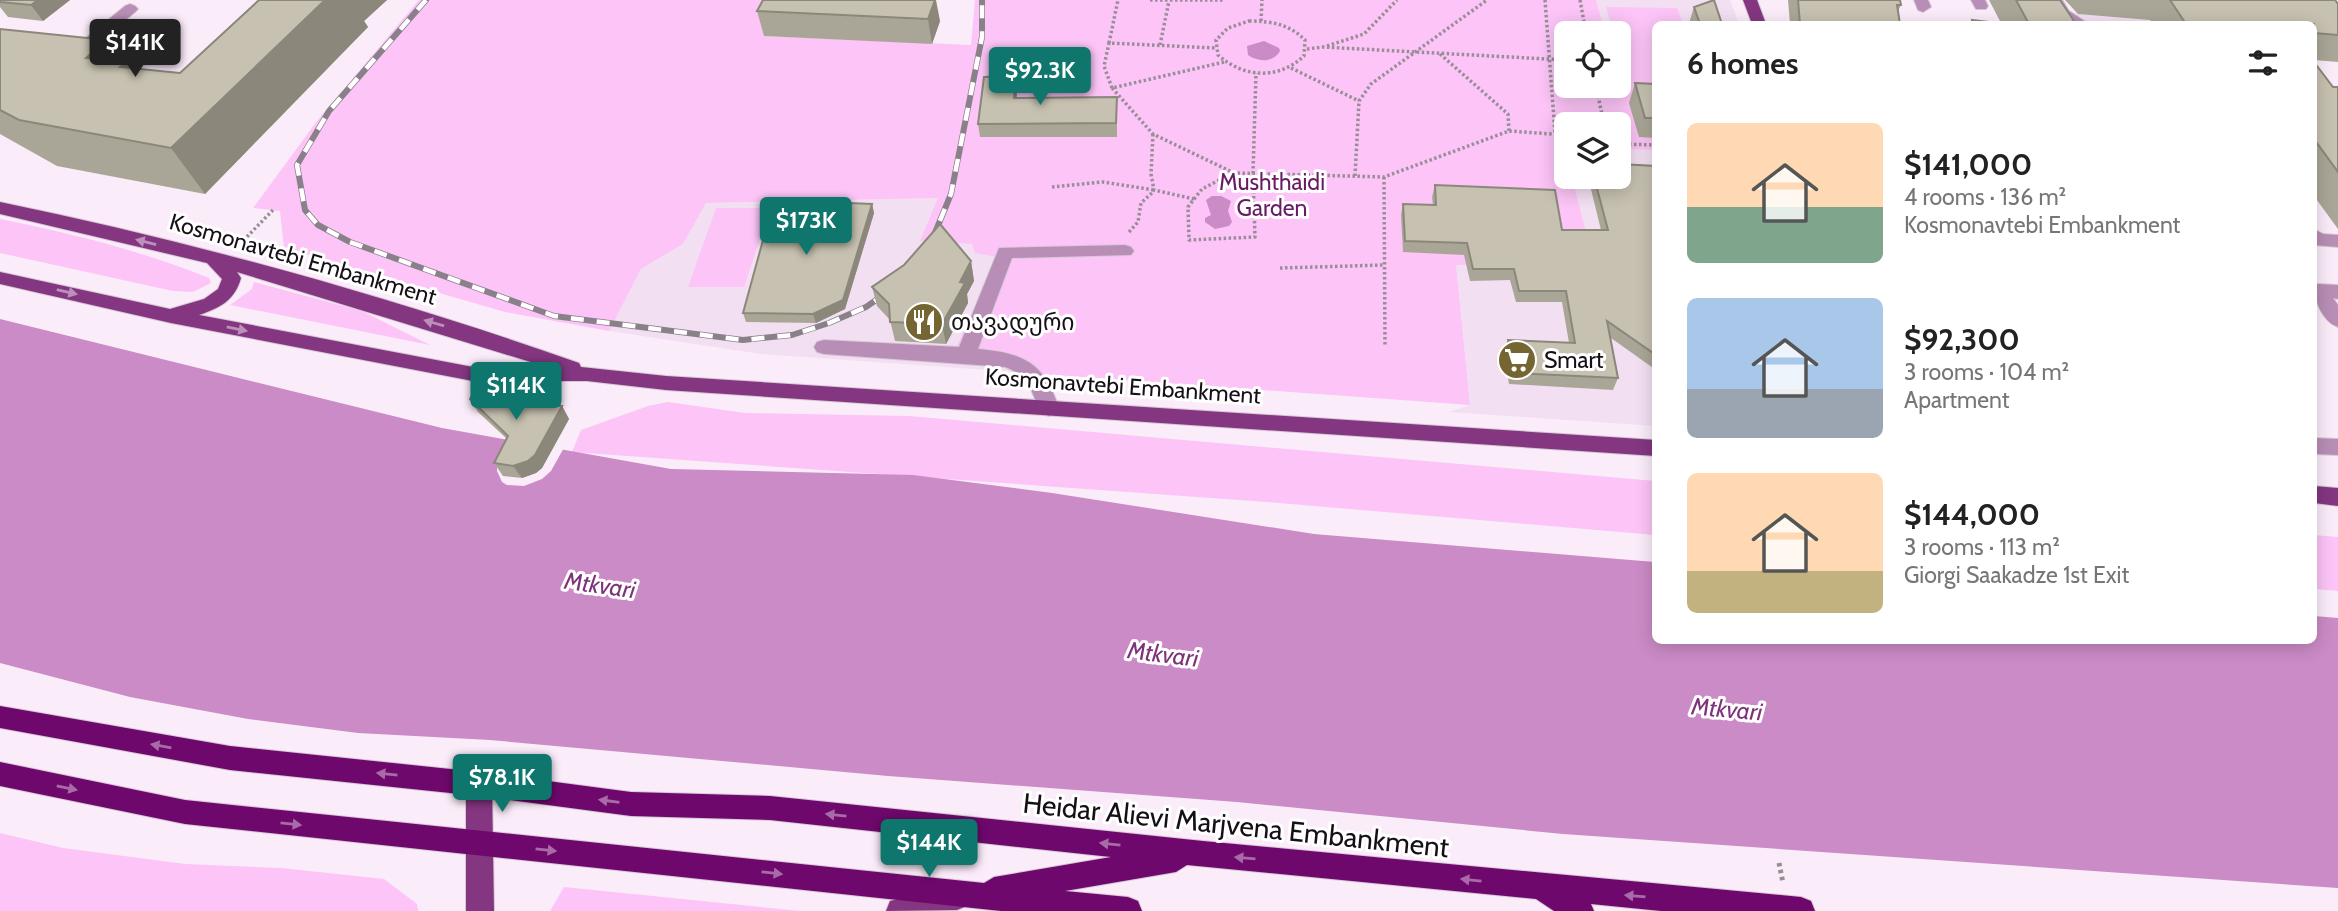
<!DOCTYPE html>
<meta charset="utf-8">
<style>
body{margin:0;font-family:Cabin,"Noto Sans Georgian",sans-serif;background:#f2f2f2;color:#222;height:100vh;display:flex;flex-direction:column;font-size:26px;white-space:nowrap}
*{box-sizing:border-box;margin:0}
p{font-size:23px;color:#767676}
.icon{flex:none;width:38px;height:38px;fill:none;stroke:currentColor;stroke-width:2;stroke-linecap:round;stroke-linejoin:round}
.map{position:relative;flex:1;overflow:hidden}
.drawer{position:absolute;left:1652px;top:21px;width:665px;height:623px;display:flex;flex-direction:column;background:#fff;border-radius:10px;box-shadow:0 4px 18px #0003}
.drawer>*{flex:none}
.buttons{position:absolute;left:1554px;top:21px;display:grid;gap:14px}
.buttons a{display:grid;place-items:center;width:77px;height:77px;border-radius:10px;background:#fff;box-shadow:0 4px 18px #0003;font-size:35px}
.price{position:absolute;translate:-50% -60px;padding:0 16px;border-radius:7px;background:#0f766e;color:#fff;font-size:23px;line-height:46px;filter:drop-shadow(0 2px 4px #0008)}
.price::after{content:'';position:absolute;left:50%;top:42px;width:21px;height:16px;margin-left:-10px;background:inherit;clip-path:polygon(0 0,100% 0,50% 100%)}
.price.selected{background:#222;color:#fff}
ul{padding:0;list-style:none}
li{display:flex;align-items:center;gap:21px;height:175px;padding:0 35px}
li span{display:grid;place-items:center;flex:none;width:196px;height:140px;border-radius:10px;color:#555}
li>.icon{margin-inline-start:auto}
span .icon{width:84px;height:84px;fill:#fffc;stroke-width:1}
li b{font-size:30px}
h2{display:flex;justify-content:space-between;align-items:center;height:84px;padding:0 35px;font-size:30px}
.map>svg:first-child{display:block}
</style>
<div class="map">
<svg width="2338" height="911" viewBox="0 0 2338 911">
<rect width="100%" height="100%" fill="#fbecfa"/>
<g fill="#f3dff2">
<polygon points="1596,0 1730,0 1739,24 1656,24 1655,83 1619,81 1619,33 1605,33"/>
<polygon points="2029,0 2064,0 2070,13 2150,20 2153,24 2044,24"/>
<polygon points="1619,149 1655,150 1655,426 1449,412 1470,405 1456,265 1594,263 1572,177 1619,177"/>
<polygon points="939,198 920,241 973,244 998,257 1042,374 761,354 609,331 641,269 683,244 706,203"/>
</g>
<g fill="#fcc4f7">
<polygon points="419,0 782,0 764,36 971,45 975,0 1596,0 1605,33 1566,33 1566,86 1619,86 1619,81 1627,81 1619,53 1619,33 1613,33 1606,7 1677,8 1683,24 1656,24 1655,150 1619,149 1619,124 1566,124 1566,177 1572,177 1594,263 1456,265 1470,405 1042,374 956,348 998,257 975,253 972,244 920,241 938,198 706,203 683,244 641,269 609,331 505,312 284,248 280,211 253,208 317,121"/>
<polygon points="716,208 770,208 744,287 688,287"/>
<path d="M0,219C71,233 142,251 209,278L211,283L193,292L173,291L0,253Z"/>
<polygon points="254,282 362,311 430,345 230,305 252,289"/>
<polygon points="668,402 745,413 909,416 1655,481 1655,535 1267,502 572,452 581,430 648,406"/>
<polygon points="2314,535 2338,537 2338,591 2314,589"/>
<polygon points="0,833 63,848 185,864 281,868 384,879 417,904 418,911 0,911"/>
<polygon points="564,887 800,911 550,911"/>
</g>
<g fill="#cb8bc6">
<path d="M1264,41L1279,48L1280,51C1273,63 1258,62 1248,55L1247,46Z"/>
<polygon points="1212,196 1221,196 1231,201 1228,211 1232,222 1229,226 1215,229 1205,222 1205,218 1211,215 1206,200"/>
<polygon points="0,319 442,428 671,469 913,475 1052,493 1314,534 1655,562 1656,640 2314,640 2314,616 2338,618 2338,888 1563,834 1237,802 888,776 490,740 358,733 248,719 130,697 0,663"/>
</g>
<polygon fill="#fbecfa" points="511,437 565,446 551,471 542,479 524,486 507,485 502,482 497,471 497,463"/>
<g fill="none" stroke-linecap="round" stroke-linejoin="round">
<defs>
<g id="minor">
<polygon points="1914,0 1928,0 1931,7 1923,12 1918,10"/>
<polygon points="1971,0 1985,0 1988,6 1986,9 1976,9"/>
<path d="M2047,0H2062L2069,11L2089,24C2067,26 2059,17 2047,0Z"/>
<polygon points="130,4 135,6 138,9 135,12 97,44 146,47 154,52 152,55 79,50 76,47 79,44 125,6"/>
<polygon points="2314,229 2323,234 2338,235 2338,247 2314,245"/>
<path d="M1125,245L1131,247L1134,251L1131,255L1012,258L978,349C1025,353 1044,363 1059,408L1056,413L1049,416L1042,413C1029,391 1033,378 1005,367L824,354L817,352L814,347L817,342L824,340L959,347L999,248Z"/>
<path d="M2318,284L2338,285V299L2333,298L2338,305V327C2323,322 2314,300 2314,286Z"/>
<polygon points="2314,438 2338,439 2338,455 2314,454"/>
</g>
<g id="major">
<polygon points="1743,0 1757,0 1766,24 1752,24"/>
<path d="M0,202C194,242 392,297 579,363L581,367L666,376L1656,440V456L666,390L587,381H473L171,323L0,284V272L170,309L204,299L218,289L222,279L207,263L0,214ZM237,272L547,367H473L199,315C220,308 235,300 241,278Z"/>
<polygon points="2314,486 2338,488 2338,506 2314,503"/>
<polygon points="479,772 488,776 492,784 494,911 466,911 466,784 470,776"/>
<polygon points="957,884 967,888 970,897 967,906 957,910 886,911 890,901"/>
</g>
<polygon id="highway" points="0,706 230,746 479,772 631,792 770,796 1203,841 1801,897 1811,901 1815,911 1661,911 1591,904 1594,911 1554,911 1536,899 1187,865 1176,872 1065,891 1128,897 1138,901 1142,911 1001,911 185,824 0,786 0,762 185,800 984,883 994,877 1111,857 770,820 631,816 479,796 230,770 0,728"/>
</defs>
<use href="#minor" stroke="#d6c9d5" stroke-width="2"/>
<use href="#major" stroke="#d6c9d5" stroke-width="2"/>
<use href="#highway" stroke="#d6c9d5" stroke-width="2"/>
<g stroke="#998e98" stroke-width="3.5" stroke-dasharray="2.5 2.5" stroke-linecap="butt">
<polyline points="1150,0 1224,0"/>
<polyline points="1545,0 1555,133"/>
<polyline points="1580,0 1586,33"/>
<path d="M1249,21C1271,21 1289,24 1305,40L1304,56C1278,80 1244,78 1218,55L1216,40L1228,28Z"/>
<polyline points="1261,21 1262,0"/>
<polyline points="1109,43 1118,0"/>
<polyline points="1160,45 1169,1"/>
<polyline points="1327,46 1364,34 1397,0"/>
<polyline points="1307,49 1323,47 1566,60"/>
<polyline points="1440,54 1508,114 1509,131"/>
<polyline points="1224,62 1112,88 1153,134 1234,173 1384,177 1509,131 1566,135"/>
<polyline points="1291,68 1359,101"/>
<polyline points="1596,86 1604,124"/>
<polyline points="1112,88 1104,66 1109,43 1215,48"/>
<polyline points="1153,134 1151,174 1154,190 1194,199 1188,207 1189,240 1255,237 1253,173 1256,73"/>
<polyline points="1619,144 1656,145"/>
<polyline points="1355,176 1359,101 1371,84 1487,0"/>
<polyline points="1384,177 1385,345"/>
<polyline points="1052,187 1103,182 1154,190"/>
<polyline points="1194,199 1202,189 1233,173"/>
<polyline points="1129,232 1138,222 1141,203 1154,191"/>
<polyline points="240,244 273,210"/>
<polyline points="1280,268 1384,265"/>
</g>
<polyline stroke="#998e98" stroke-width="5" stroke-dasharray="3.5 3.5" stroke-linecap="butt" points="1779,863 1783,883"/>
<use href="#minor" fill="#b98eb6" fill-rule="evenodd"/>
<use href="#major" fill="#843681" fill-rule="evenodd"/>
<use href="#highway" fill="#6f086d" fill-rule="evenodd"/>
<defs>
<g id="rail">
<polyline points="426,0 329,111 297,165 305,210 318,225 350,242 554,316 743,340 792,335 829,323 866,307 892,289"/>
<polyline points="930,245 951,194 982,37 982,0"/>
</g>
</defs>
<use href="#rail" stroke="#8a808a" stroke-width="6"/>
<use href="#rail" stroke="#fff" stroke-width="4.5" stroke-dasharray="13" stroke-linecap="butt"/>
</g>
<g fill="#aaa697">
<polygon points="0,0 70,0 43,21 8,17 0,7"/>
<polygon points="259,0 387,0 364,21 368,27 205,194 57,166 0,134 0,29 107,40 123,62 126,62 130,68 180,73"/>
<polygon points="763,0 940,21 932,44 764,36 757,11"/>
<polygon points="1788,0 1900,0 1901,5 1898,11 1900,24 1790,24"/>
<polygon points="1989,0 2060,0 2076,24 1969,24 1972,20 2001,23"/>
<polygon points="2065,0 2335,0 2338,4 2338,62 2314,60 2314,24 2153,24 2150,20 2078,14"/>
<polygon points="1694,7 1722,24 1691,24 1690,20"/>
<polygon points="2314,62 2333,87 2338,87 2338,229 2314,196"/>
<polygon points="1635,83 1656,84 1656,138 1639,137 1629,103"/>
<polygon points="1017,89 1017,98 1117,97 1117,137 980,137 978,124"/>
<polygon points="1656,166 1656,370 1611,338 1618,378 1613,390 1509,384 1504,352 1508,340 1569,343 1562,302 1516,302 1510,280 1470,281 1464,255 1403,252 1401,215 1403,204 1433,205 1432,197 1435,185 1562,230 1601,230 1588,177 1619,177"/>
<polygon points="872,204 874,213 845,309 816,323 746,322 743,313"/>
<polygon points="971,261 974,281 967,294 968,303 946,344 895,341 890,320 877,306 872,287"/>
<polygon points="470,399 530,401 529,404 562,406 569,419 542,468 536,473 522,478 503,476 494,463 507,439 478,412"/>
</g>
<g fill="#8b877b">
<polygon points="38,0 70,0 43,21 31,5"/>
<polygon points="325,0 387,0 364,21 368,27 205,194 171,148"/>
<polygon points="935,0 936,0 940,21 932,44 928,19"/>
<polygon points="107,40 124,63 126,62 159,107 86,58"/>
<polygon points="1016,76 1017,89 1015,111 1014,98"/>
<polygon points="872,204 874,213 845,309 816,323 813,314"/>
<polygon points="971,261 974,281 967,294 968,303 946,344 942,324 960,282"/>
<polygon points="523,388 530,401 522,416 515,403"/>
<polygon points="562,406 569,419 542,468 536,473 522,478 513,466"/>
</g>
<g fill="#c6c1b0" stroke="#8b877b" stroke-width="2">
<polygon points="0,0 38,0 31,5 0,2"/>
<polygon points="259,0 325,0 171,148 19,120 0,110 0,29 107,40 86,58 126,62 120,67 180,73"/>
<polygon points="763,0 935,0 928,19 757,11"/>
<polygon points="1714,0 1722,24 1700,24 1694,7"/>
<polygon points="1798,0 1900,0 1901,5 1897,5 1900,24 1800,24"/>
<polygon points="2016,0 2060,0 2076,24 2029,24"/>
<polygon points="2170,0 2335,0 2338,4 2338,35 2314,33 2314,24 2186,24"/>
<polygon points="1972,20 2006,24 1973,24"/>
<polygon points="2314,62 2333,87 2338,87 2338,172 2314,139"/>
<polygon points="1016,76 1014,98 1117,97 1116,123 978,124 984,77"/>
<polygon points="1635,83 1656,84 1656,118 1645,118"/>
<polygon points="1619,164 1656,166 1656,355 1607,321 1618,378 1512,373 1508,340 1575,343 1566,291 1519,291 1514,269 1473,269 1467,243 1405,241 1403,204 1436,205 1435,185 1555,190 1562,230 1608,230 1594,177 1619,177"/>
<polygon points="774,200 872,204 843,300 813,314 743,313"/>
<polygon points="940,224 971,261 960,282 965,283 942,324 890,322 889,304 872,287 904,265"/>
<polygon points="477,386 523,388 515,403 562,406 535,455 528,461 513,466 494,463 508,436 470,399"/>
</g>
<defs><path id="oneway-solid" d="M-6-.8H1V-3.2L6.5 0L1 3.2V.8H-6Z" transform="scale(1.75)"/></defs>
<g fill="#bb90ba">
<use href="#oneway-solid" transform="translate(146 242) rotate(-166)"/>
<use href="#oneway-solid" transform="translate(67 292) rotate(13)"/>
<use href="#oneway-solid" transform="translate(434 323) rotate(-164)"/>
<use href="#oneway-solid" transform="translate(237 329) rotate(12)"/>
</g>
<g fill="#a96ba7">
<use href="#oneway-solid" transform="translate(161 746) rotate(-170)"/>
<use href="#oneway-solid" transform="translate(387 774) rotate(-174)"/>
<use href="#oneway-solid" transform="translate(67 788) rotate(12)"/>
<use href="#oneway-solid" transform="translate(609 801) rotate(-172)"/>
<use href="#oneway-solid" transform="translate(836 815) rotate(-174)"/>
<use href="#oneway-solid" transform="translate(291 824) rotate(6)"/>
<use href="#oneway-solid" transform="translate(1110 844) rotate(-174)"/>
<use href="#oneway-solid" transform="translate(546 850) rotate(6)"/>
<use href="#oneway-solid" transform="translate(1245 858) rotate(-175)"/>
<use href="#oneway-solid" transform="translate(772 873) rotate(6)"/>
<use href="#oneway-solid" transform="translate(1471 880) rotate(-174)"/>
<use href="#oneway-solid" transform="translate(1635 896) rotate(-175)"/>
</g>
<defs>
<symbol id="restaurant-disc" viewBox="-11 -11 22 22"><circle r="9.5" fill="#746533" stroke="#fff"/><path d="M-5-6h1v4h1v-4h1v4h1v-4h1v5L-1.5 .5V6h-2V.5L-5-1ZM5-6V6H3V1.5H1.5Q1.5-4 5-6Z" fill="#fff"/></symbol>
<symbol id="supermarket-disc" viewBox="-11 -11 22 22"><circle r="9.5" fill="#746533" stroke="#fff"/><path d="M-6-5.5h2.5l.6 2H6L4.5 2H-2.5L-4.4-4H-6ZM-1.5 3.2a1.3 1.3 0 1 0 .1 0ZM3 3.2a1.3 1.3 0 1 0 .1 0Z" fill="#fff"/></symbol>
</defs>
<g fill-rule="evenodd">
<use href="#restaurant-disc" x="902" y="300" width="44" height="44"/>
<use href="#supermarket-disc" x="1495" y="338" width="44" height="44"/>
</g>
<g text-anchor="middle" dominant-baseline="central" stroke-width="6" stroke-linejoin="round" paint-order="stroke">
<g font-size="23" fill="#671c65" stroke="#fff">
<text x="1272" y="182">Mushthaidi<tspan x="1272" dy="26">Garden</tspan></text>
</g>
<g font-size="23" fill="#151015" stroke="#fff">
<text transform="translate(303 259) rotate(16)">Kosmonavtebi Embankment</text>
<text transform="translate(1123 386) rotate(4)">Kosmonavtebi Embankment</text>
</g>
<g font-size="23" fill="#151015" stroke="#fff" text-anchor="start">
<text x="951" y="322">თავადური</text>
<text x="1544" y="360">Smart</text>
</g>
<g font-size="24" font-style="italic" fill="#7d327a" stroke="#fff">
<text transform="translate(600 585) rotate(8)">Mtkvari</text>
<text transform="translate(1163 654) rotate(7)">Mtkvari</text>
<text transform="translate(1727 709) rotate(5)">Mtkvari</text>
</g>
<g font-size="28" fill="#151015" stroke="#fff">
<text transform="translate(1236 825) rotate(6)">Heidar Alievi Marjvena Embankment</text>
</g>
</g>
</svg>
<div class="buttons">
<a><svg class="icon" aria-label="locate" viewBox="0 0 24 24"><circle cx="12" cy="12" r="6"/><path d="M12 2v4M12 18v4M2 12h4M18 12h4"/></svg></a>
<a><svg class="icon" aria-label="layers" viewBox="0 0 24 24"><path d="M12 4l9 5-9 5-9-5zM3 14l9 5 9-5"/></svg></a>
</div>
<b class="price selected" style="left:135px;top:79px">$141K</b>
<b class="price" style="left:1040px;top:107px">$92.3K</b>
<b class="price" style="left:806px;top:257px">$173K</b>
<b class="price" style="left:516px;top:422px">$114K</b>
<b class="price" style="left:502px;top:814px">$78.1K</b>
<b class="price" style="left:929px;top:879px">$144K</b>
<section class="drawer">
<h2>6 homes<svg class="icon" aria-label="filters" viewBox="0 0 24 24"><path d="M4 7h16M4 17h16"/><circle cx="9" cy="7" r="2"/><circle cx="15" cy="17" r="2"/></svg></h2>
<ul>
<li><span style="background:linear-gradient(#ffd9b3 60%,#7fa58c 0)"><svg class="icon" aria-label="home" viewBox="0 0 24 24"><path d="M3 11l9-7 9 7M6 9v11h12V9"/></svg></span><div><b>$141,000</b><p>4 rooms · 136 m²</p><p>Kosmonavtebi Embankment</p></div></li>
<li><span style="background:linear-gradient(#a9c7e8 65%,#9aa5b1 0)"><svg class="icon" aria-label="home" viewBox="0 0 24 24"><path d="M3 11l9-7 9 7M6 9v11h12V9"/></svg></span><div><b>$92,300</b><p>3 rooms · 104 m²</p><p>Apartment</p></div></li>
<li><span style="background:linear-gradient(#ffd9b3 70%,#c2b280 0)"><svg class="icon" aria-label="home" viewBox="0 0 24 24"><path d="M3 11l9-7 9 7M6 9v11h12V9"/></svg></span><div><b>$144,000</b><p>3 rooms · 113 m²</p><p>Giorgi Saakadze 1st Exit</p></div></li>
</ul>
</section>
</div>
